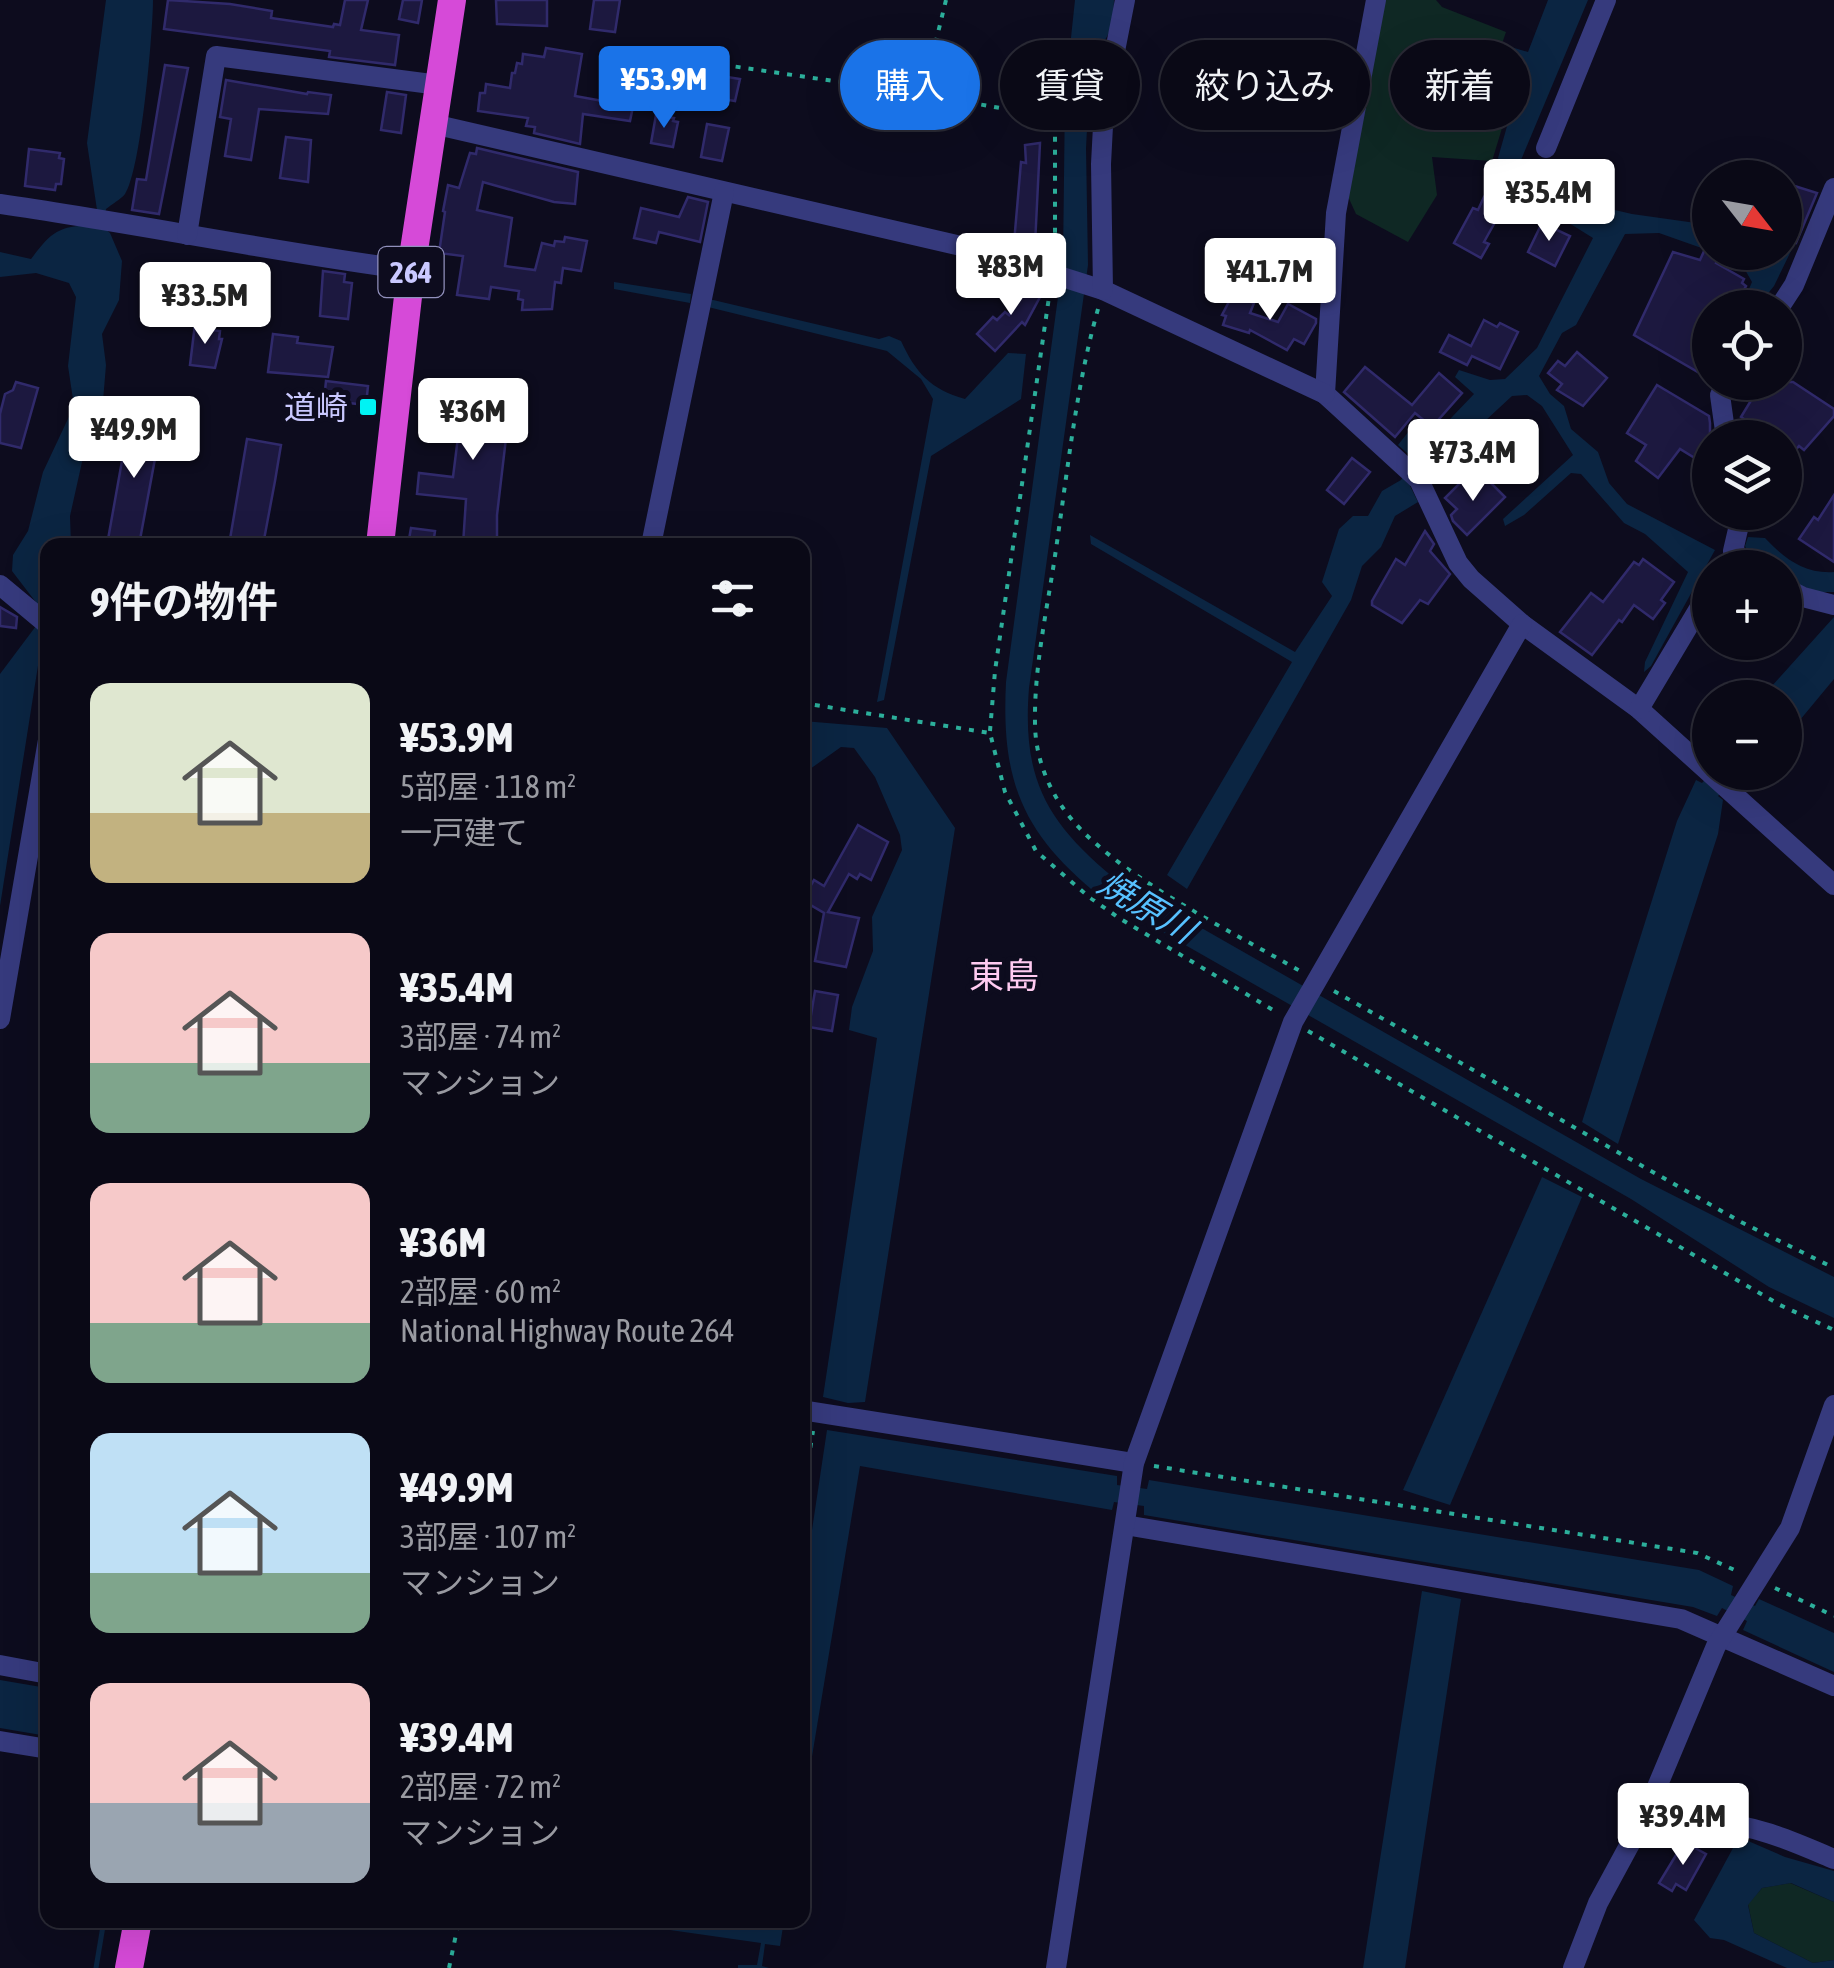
<!DOCTYPE html>
<html lang="ja">
<meta charset="utf-8">
<style>
body{margin:0;font-family:"Asap Condensed","Noto Sans JP",sans-serif;background:#13121f;color:#f1f3f6;height:100vh;display:flex;flex-direction:column;font-size:38px;white-space:nowrap}
*{box-sizing:border-box;margin:0}
p{font-size:32px;color:#999aa1}
.icon{flex:none;width:55px;height:55px;fill:none;stroke:currentColor;stroke-width:2;stroke-linecap:round;stroke-linejoin:round}
.map{position:relative;flex:1;overflow:hidden}
.panel{position:absolute;left:40px;top:538px;width:770px;height:1390px;display:flex;flex-direction:column;background:#0a0916;border-radius:20px;box-shadow:0 10px 40px #0002,0 0 0 2px #2a2a35}
.panel>*{flex:none}
.guide{position:absolute;left:840px;top:40px;width:842px;height:90px;display:flex;gap:20px}
.needle{width:65px;rotate:121deg}
.controls{position:absolute;left:1692px;top:160px;display:grid;gap:20px}
.controls a{display:grid;place-items:center;width:110px;height:110px;border-radius:50%;background:#0a0916;box-shadow:0 10px 40px #0002,0 0 0 2px #2a2a35;font-size:50px}
.price{position:absolute;translate:-50% -85px;padding:0 22px;border-radius:10px;background:#fff;color:#222;font-size:32px;line-height:65px;filter:drop-shadow(0 2px 5px #0008)}
.price::after{content:'';position:absolute;left:50%;top:60px;width:30px;height:22px;margin-left:-15px;background:inherit;clip-path:polygon(0 0,100% 0,50% 100%)}
.price.active{background:#1a73e8;color:#fff}
ul{padding:0;list-style:none}
li{display:flex;align-items:center;gap:30px;height:250px;padding:0 50px}
li span{display:grid;place-items:center;flex:none;width:280px;height:200px;border-radius:20px;color:#555}
li>.icon{margin-inline-start:auto}
span .icon{width:120px;height:120px;fill:#fffc;stroke-width:1}
li b{font-size:42px}
h2{display:flex;justify-content:space-between;align-items:center;height:120px;padding:0 50px;font-size:42px}
.chip{padding:0 35px;border-radius:45px;background:#0a0916;box-shadow:0 10px 40px #0002,0 0 0 2px #2a2a35;font-size:35px;line-height:90px}
.chip.active{background:#1a73e8;color:#fff}
.map>svg:first-child{display:block}
</style>
<div class="map">
<svg width="1834" height="1968" viewBox="0 0 1834 1968">
<rect width="100%" height="100%" fill="#0d0c1e"/>
<g fill="#0f2824">
<polygon points="1381,0 1436,0 1442,7 1506,32 1495,64 1514,89 1492,161 1432,157 1437,195 1408,242 1356,214 1346,192"/>
<polygon points="1790,1883 1834,1902 1834,1960 1813,1963 1754,1933 1748,1904 1762,1888"/>
</g>
<g fill="#0b2542">
<path d="M106,0H153C153,32 141,171 125,194C121,199 112,204 106,209L104,228L110,233L122,261L119,300L102,334L106,365L103,401L88,435L70,516L71,545H48L47,628L43,634L0,906V674L45,614L12,571L13,555L28,531L43,472L74,406L68,366L76,297L69,283L36,273L0,277V252L31,259C51,233 57,226 92,225L97,210L87,143Z"/>
<path d="M1075,0H1114C1113,26 1111,38 1091,55L1086,148L1088,265L1029,688C1022,777 1045,821 1114,878L1641,1179L1834,1277V1318L1769,1287L1631,1199L1101,897C1022,834 1001,781 1006,682L1063,260L1065,94Z"/>
<polygon points="1548,0 1588,0 1521,160 1526,176 1593,205 1632,214 1710,225 1710,251 1659,233 1625,234 1576,325 1562,333 1539,376 1550,394 1564,406 1571,429 1598,452 1609,483 1627,504 1715,550 1651,666 1644,672 1645,662 1688,572 1645,534 1624,523 1581,474 1571,473 1524,515 1505,526 1503,519 1573,455 1542,406 1527,395 1512,396 1444,459 1425,466 1410,486 1418,502 1395,516 1381,547 1362,566 1351,600 1187,889 1167,875 1292,662 1091,544 1090,535 1295,652 1332,596 1322,582 1339,529 1353,516 1368,516 1382,491 1401,480 1414,459 1398,445 1409,431 1430,440 1474,394 1455,377 1459,370 1490,380 1505,379 1537,348 1593,238 1516,190 1498,158 1519,84 1504,59 1511,47 1528,52"/>
<polygon points="1785,249 1791,251 1774,286 1757,307 1741,307 1752,282 1740,261 1715,253 1785,252"/>
<polygon points="614,282 691,294 690,303 614,289"/>
<path d="M709,299L879,339L889,336L901,341C916,373 930,389 965,399L1008,353L1026,354L1021,399L931,456L884,700L877,702L933,399L921,379L887,351L708,307Z"/>
<path d="M1748,537L1765,538C1784,558 1804,574 1834,572V592H1819L1785,581V568C1766,567 1752,566 1745,546Z"/>
<polygon points="1834,617 1834,679 1785,738 1785,698 1762,697"/>
<polygon points="803,721 887,728 955,828 865,1402 848,1403 823,1397 877,1038 849,1030 852,1007 873,951 872,917 902,850 900,835 875,777 854,748 841,747 803,774"/>
<polygon points="1711,773 1756,773 1741,773 1718,796 1723,800 1718,834 1618,1144 1582,1122 1677,821 1696,780 1702,783"/>
<polygon points="1542,1177 1582,1197 1450,1505 1403,1490"/>
<polygon points="827,1430 1117,1476 1117,1485 1147,1489 1149,1480 1699,1570 1733,1586 1731,1595 1755,1606 1759,1599 1834,1633 1834,1672 1743,1630 1747,1621 1722,1608 1717,1616 1693,1607 1144,1515 1144,1506 1114,1502 1112,1510 860,1466 803,1811 803,1590"/>
<polygon points="1422,1591 1461,1599 1405,1968 1363,1968"/>
<polygon points="0,1680 47,1688 47,1736 0,1728"/>
<polygon points="1739,1837 1785,1857 1834,1871 1834,1902 1791,1883 1762,1888 1748,1905 1754,1933 1813,1963 1834,1960 1834,1968 1787,1968 1724,1940 1710,1938 1694,1920"/>
<polygon points="600,1920 784,1920 780,1946 765,1944 762,1966 769,1968 738,1968 738,1965 757,1965 761,1943"/>
</g>
<g fill="none" stroke-linecap="round" stroke-linejoin="round">
<polyline stroke="#0b2542" stroke-width="5" points="96,1968 104,1920"/>
</g>
<g fill="#1c183f" stroke="#302a6b" stroke-width="2.5">
<polygon points="168,0 230,4 272,11 271,18 333,27 334,24 340,25 345,0 368,0 361,30 399,35 395,65 329,57 330,51 164,29"/>
<polygon points="403,0 422,0 418,23 399,19"/>
<polygon points="496,0 547,0 547,26 497,24"/>
<polygon points="594,0 620,0 615,32 590,29"/>
<polygon points="546,48 582,54 575,96 614,103 621,58 683,70 679,91 638,83 630,121 583,114 580,144 534,133 535,127 526,126 528,118 478,111 480,93 485,93 486,84 510,88 512,73 515,73 517,63 522,64 523,54 544,57"/>
<polygon points="165,65 188,68 159,214 132,210 137,179 146,180"/>
<polygon points="721,76 740,79 735,101 717,98"/>
<polygon points="226,80 307,94 308,92 331,95 328,114 259,109 251,160 225,156 231,119 220,117"/>
<polygon points="387,92 406,95 401,133 381,130"/>
<polygon points="656,115 674,118 673,121 678,122 673,147 651,143"/>
<polygon points="707,124 729,128 722,161 701,157"/>
<polygon points="286,137 311,140 308,182 280,178"/>
<polygon points="1040,143 1035,245 1014,243 1021,162 1026,163 1025,145"/>
<polygon points="477,148 578,172 575,204 554,202 483,182 477,210 512,218 505,266 535,270 542,243 554,246 555,241 564,242 565,237 587,241 581,271 563,268 561,283 555,282 552,309 522,310 523,300 518,299 519,291 491,287 489,299 457,295 463,256 439,253 445,212 443,211 448,185 459,188 470,153 476,154"/>
<polygon points="29,149 60,153 59,158 64,159 61,184 56,184 55,190 25,186"/>
<polygon points="1785,183 1817,193 1796,243 1785,239"/>
<polygon points="688,197 708,202 700,242 659,232 656,243 634,238 641,208 679,217"/>
<polygon points="1484,197 1504,206 1484,242 1489,244 1481,258 1454,243 1473,208 1478,210"/>
<polygon points="1542,223 1570,236 1555,266 1528,252"/>
<polygon points="1705,249 1719,256 1716,263 1744,279 1742,283 1746,286 1734,308 1710,308 1710,379 1634,335 1673,252 1700,260"/>
<polygon points="323,271 345,274 344,282 352,283 348,319 320,316"/>
<polygon points="1027,281 1037,287 1040,297 1025,325 1022,322 995,351 977,334 993,317 997,320 1005,312 1009,315"/>
<polygon points="1232,296 1254,303 1250,313 1278,322 1288,304 1316,319 1316,323 1304,344 1294,339 1287,350 1250,330 1249,333 1223,325 1226,316 1222,315"/>
<polygon points="1484,320 1497,327 1500,323 1518,332 1500,369 1472,356 1467,365 1440,352 1449,335 1471,346"/>
<polygon points="195,324 212,326 211,330 220,331 219,339 222,339 215,368 190,365"/>
<polygon points="273,334 298,337 297,343 333,347 328,377 268,372"/>
<polygon points="1577,352 1607,378 1583,406 1557,390 1562,384 1548,373 1558,361 1565,366"/>
<polygon points="1365,367 1412,405 1439,373 1462,393 1432,427 1415,413 1395,437 1344,392"/>
<polygon points="326,381 368,386 366,405 324,400"/>
<polygon points="16,382 38,388 21,448 0,443 0,414 5,394 13,390"/>
<polygon points="1742,382 1793,382 1834,409 1834,416 1804,450 1799,446 1785,462 1785,438 1772,438 1741,417 1755,394"/>
<polygon points="1657,385 1709,416 1710,423 1710,439 1698,460 1680,449 1658,478 1636,461 1646,445 1627,433"/>
<polygon points="429,396 514,405 512,422 508,421 497,515 497,545 463,545 466,499 417,494 419,473 453,477 460,421 422,416 424,399 429,400"/>
<polygon points="130,416 162,421 139,545 107,545"/>
<polygon points="1516,432 1534,449 1506,476 1490,460"/>
<polygon points="247,439 281,445 275,481 263,545 229,545"/>
<polygon points="1352,458 1370,472 1344,504 1327,490"/>
<polygon points="1465,478 1476,489 1487,479 1505,497 1467,535 1453,521 1451,515 1457,509 1445,498"/>
<polygon points="1834,495 1834,562 1799,539 1814,517 1818,520"/>
<polygon points="411,528 435,531 433,545 408,545"/>
<polygon points="1425,531 1434,544 1430,551 1450,574 1428,604 1420,600 1402,623 1372,605 1372,601 1396,559 1405,565"/>
<polygon points="1643,559 1674,582 1661,600 1665,603 1653,619 1634,605 1622,622 1619,620 1592,655 1560,632 1591,593 1603,602 1634,562 1639,565"/>
<polygon points="0,607 17,617 16,628 0,626"/>
<polygon points="858,825 888,842 871,880 860,874 857,879 849,874 828,912 859,918 846,967 815,961 824,913 802,900 814,880 824,886"/>
<polygon points="815,991 838,995 832,1031 809,1027"/>
<polygon points="1684,1842 1706,1854 1686,1890 1676,1884 1672,1891 1659,1883"/>
</g>
<g fill="none" stroke-linecap="round" stroke-linejoin="round">
<g stroke="#2caf9b" stroke-width="4" stroke-dasharray="5 8" stroke-linecap="butt">
<polyline points="946,0 923,94 1011,110 1055,107 1055,256"/>
<polyline points="697,61 923,94"/>
<path d="M1098,309C1076,387 1068,468 1056,549C1048,606 1034,665 1035,723C1035,753 1046,784 1063,808C1106,871 1233,932 1300,971"/>
<polyline points="802,703 990,733 1005,792 1036,851 1089,897 1119,918 1278,1013"/>
<polyline points="990,731 995,671 1050,290"/>
<polyline points="1334,991 1741,1222 1834,1268"/>
<polyline points="1308,1031 1780,1305 1834,1330"/>
<polyline points="1154,1466 1697,1553 1739,1572"/>
<polyline points="802,1499 813,1431"/>
<polyline points="1775,1588 1834,1616"/>
<polyline points="449,1968 459,1920"/>
</g>
<g stroke="#363a7d" stroke-width="20">
<polyline points="1376,0 1336,213 1325,394 1419,480 1458,563 1471,579 1522,624 1639,709 1834,885"/>
<polyline points="433,124 974,249 1103,290 1325,394"/>
<polyline points="1546,148 1606,0"/>
<path d="M0,204C138,224 274,252 411,270"/>
<polyline points="187,235 216,56 439,85"/>
<polyline points="1103,290 1101,164 1104,107 1125,0"/>
<polyline points="1779,308 1794,285 1834,188"/>
<polyline points="1726,438 1720,395 1728,382"/>
<polyline points="1737,512 1739,525 1733,551 1753,568"/>
<polyline points="651,545 724,192"/>
<polyline points="0,585 48,625"/>
<polyline points="1785,588 1803,597 1834,605"/>
<polyline points="1639,709 1710,590"/>
<polyline points="0,1019 48,740"/>
<polyline points="802,1410 1134,1463"/>
<polyline points="1125,1525 1681,1619 1834,1686"/>
<polyline points="0,1665 48,1674"/>
<polyline points="0,1741 48,1749"/>
<path d="M1644,1818C1675,1830 1684,1822 1714,1823C1755,1824 1796,1843 1834,1859"/>
<polyline points="1056,1968 1134,1463 1293,1022 1522,624"/>
<polyline points="1573,1968 1598,1903 1644,1818 1716,1646 1790,1528 1834,1405"/>
</g>
<g stroke="#d64ad8" stroke-width="28">
<polyline points="380,545 411,270 452,0"/>
<polyline points="129,1968 138,1920"/>
</g>
</g>
<rect fill="#00f3f4" stroke="#0d0c1e" stroke-width="4" x="358" y="397" width="20" height="20" rx="5"/>
<g text-anchor="middle" dominant-baseline="central" stroke-width="10" stroke-linejoin="round" paint-order="stroke">
<rect fill="#0d0c1e" stroke="#9190bc" stroke-width="2.5" x="378.5" y="247" width="65" height="50" rx="8"/>
<g font-size="30" font-weight="bold" fill="#cac9ff">
<text x="411" y="272">264</text>
</g>
<g font-size="32" fill="#cac9ff" stroke="#0d0c1e" text-anchor="end">
<text x="348" y="407">道崎</text>
</g>
<g font-size="35" font-style="italic" fill="#57c1ff" stroke="#0d0c1e">
<text transform="translate(1147 906) rotate(31)">焼原川</text>
</g>
<g font-size="35" fill="#ffcbf1" stroke="#0d0c1e">
<text x="1004" y="975">東島</text>
</g>
</g>
</svg>
<div class="controls">
<a><svg class="needle" viewBox="-14 -14 28 28"><path d="M0-13l5 13h-10z" fill="#e53935"/><path d="M0 13l5-13h-10z" fill="#999aa1"/></svg></a>
<a><svg class="icon" aria-label="locate" viewBox="0 0 24 24"><circle cx="12" cy="12" r="6"/><path d="M12 2v4M12 18v4M2 12h4M18 12h4"/></svg></a>
<a><svg class="icon" aria-label="layers" viewBox="0 0 24 24"><path d="M12 4l9 5-9 5-9-5zM3 14l9 5 9-5"/></svg></a>
<a>+</a>
<a>−</a>
</div>
<b class="price active" style="left:664px;top:131px">¥53.9M</b>
<b class="price" style="left:1549px;top:244px">¥35.4M</b>
<b class="price" style="left:1011px;top:318px">¥83M</b>
<b class="price" style="left:1270px;top:323px">¥41.7M</b>
<b class="price" style="left:205px;top:347px">¥33.5M</b>
<b class="price" style="left:473px;top:463px">¥36M</b>
<b class="price" style="left:134px;top:481px">¥49.9M</b>
<b class="price" style="left:1473px;top:504px">¥73.4M</b>
<b class="price" style="left:1683px;top:1868px">¥39.4M</b>
<div class="guide">
<a class="chip active">購入</a>
<a class="chip">賃貸</a>
<a class="chip">絞り込み</a>
<a class="chip">新着</a>
</div>
<section class="panel">
<h2>9件の物件<svg class="icon" aria-label="filters" viewBox="0 0 24 24"><path d="M4 7h16M4 17h16"/><circle cx="9" cy="7" r="2"/><circle cx="15" cy="17" r="2"/></svg></h2>
<ul>
<li><span style="background:linear-gradient(#dfe7d0 65%,#c2b280 0)"><svg class="icon" aria-label="home" viewBox="0 0 24 24"><path d="M3 11l9-7 9 7M6 9v11h12V9"/></svg></span><div><b>¥53.9M</b><p>5部屋 · 118 m²</p><p>一戸建て</p></div></li>
<li><span style="background:linear-gradient(#f6c9c9 65%,#7fa58c 0)"><svg class="icon" aria-label="home" viewBox="0 0 24 24"><path d="M3 11l9-7 9 7M6 9v11h12V9"/></svg></span><div><b>¥35.4M</b><p>3部屋 · 74 m²</p><p>マンション</p></div></li>
<li><span style="background:linear-gradient(#f6c9c9 70%,#7fa58c 0)"><svg class="icon" aria-label="home" viewBox="0 0 24 24"><path d="M3 11l9-7 9 7M6 9v11h12V9"/></svg></span><div><b>¥36M</b><p>2部屋 · 60 m²</p><p>National Highway Route 264</p></div></li>
<li><span style="background:linear-gradient(#bfe0f5 70%,#7fa58c 0)"><svg class="icon" aria-label="home" viewBox="0 0 24 24"><path d="M3 11l9-7 9 7M6 9v11h12V9"/></svg></span><div><b>¥49.9M</b><p>3部屋 · 107 m²</p><p>マンション</p></div></li>
<li><span style="background:linear-gradient(#f6c9c9 60%,#9aa5b1 0)"><svg class="icon" aria-label="home" viewBox="0 0 24 24"><path d="M3 11l9-7 9 7M6 9v11h12V9"/></svg></span><div><b>¥39.4M</b><p>2部屋 · 72 m²</p><p>マンション</p></div></li>
</ul>
</section>
</div>
